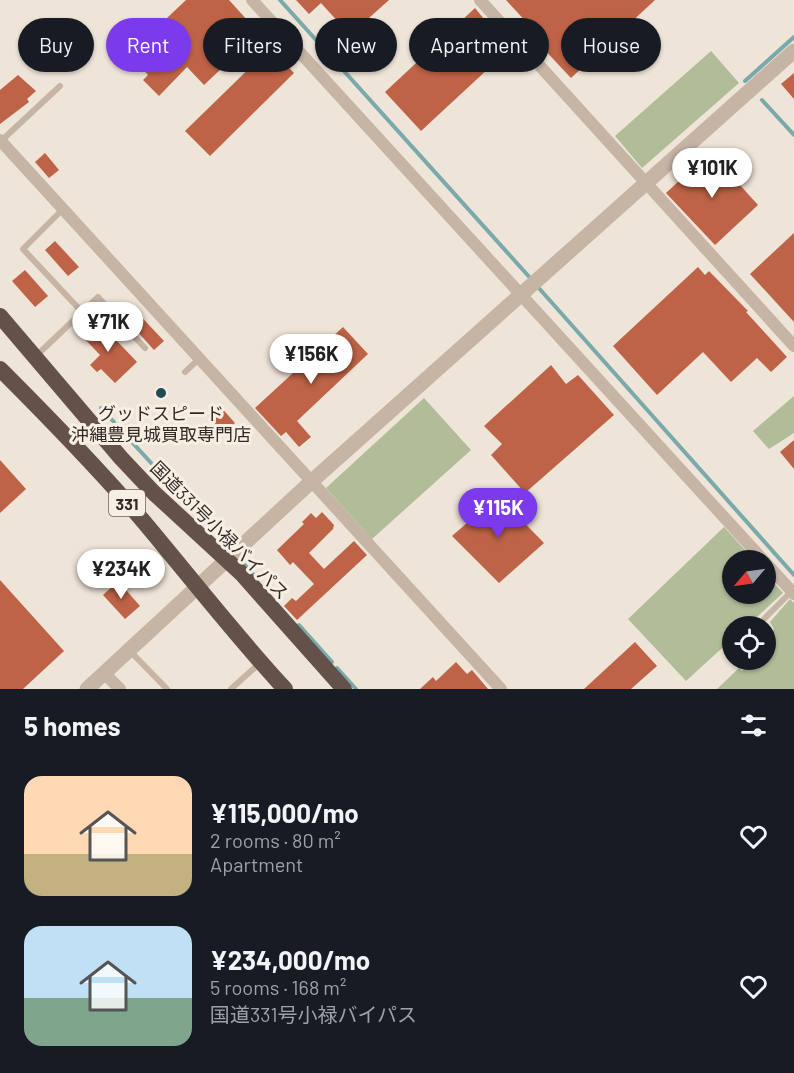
<!DOCTYPE html>
<meta charset="utf-8">
<style>
body{margin:0;font-family:Barlow,"Noto Sans JP",sans-serif;background:#20242c;color:#f1f3f6;height:100vh;display:flex;flex-direction:column;font-size:22px;white-space:nowrap}
*{box-sizing:border-box;margin:0}
p{font-size:20px;color:#9ea1a6}
.icon{flex:none;width:33px;height:33px;fill:none;stroke:currentColor;stroke-width:2;stroke-linecap:round;stroke-linejoin:round}
.map{position:relative;height:689px;overflow:hidden}
.details{display:flex;flex-direction:column;background:#171b24;flex:1}
.details>*{flex:none}
.hud{position:absolute;left:18px;top:18px;width:759px;height:54px;display:flex;gap:12px}
.needle{width:39px;rotate:241deg}
.buttons{position:absolute;left:722px;top:550px;display:grid;gap:12px}
.buttons a{display:grid;place-items:center;width:54px;height:54px;border-radius:50%;background:#171b24;box-shadow:0 2px 4px #0004;font-size:30px}
.price{position:absolute;translate:-50% -51px;padding:0 14px;border-radius:21px;background:#fff;color:#222;font-size:20px;line-height:39px;filter:drop-shadow(0 2px 3px #0008)}
.price::after{content:'';position:absolute;left:50%;top:36px;width:18px;height:14px;margin-left:-9px;background:inherit;clip-path:polygon(0 0,100% 0,50% 100%)}
.price.on{background:#7c3aed;color:#fff}
ul{padding:0;list-style:none}
li{display:flex;align-items:center;gap:18px;height:150px;padding:0 24px}
li span{display:grid;place-items:center;flex:none;width:168px;height:120px;border-radius:18px;color:#555}
li>.icon{margin-inline-start:auto}
span .icon{width:72px;height:72px;fill:#fffc;stroke-width:1}
li b{font-size:26px}
h2{display:flex;justify-content:space-between;align-items:center;height:72px;padding:0 24px;font-size:26px}
.chip{padding:0 21px;border-radius:27px;background:#171b24;box-shadow:0 2px 4px #0004;font-size:21px;line-height:54px}
.chip.on{background:#7c3aed;color:#fff}
.map>svg:first-child{display:block}
</style>
<div class="map">
<svg width="794" height="689" viewBox="0 0 794 689">
<rect width="100%" height="100%" fill="#efe4d8"/>
<g fill="#b1bd99">
<polygon points="711,51 739,83 642,168 615,136"/>
<polygon points="794,396 794,433 769,449 753,431"/>
<polygon points="424,398 471,450 372,539 326,488"/>
<polygon points="724,527 755,561 732,561 732,594 765,594 765,573 783,593 746,627 732,627 732,639 686,681 628,619"/>
<polygon points="790,599 794,603 794,689 717,689 739,668 742,671 755,660 765,660 765,651 776,641 769,633 774,629 770,622"/>
</g>
<g fill="none" stroke-linecap="round" stroke-linejoin="round">
<g stroke="#79a9aa" stroke-width="4">
<polyline points="280,0 532,280"/>
<polyline points="745,81 794,37"/>
<polyline points="762,100 794,135"/>
<polyline points="537,286 794,575"/>
<polyline points="101,408 114,422"/>
<polyline points="130,440 210,527"/>
<polyline points="243,563 253,574"/>
<polyline points="299,625 332,662"/>
<polyline points="337,668 356,689"/>
</g>
</g>
<g fill="#be6347">
<polygon points="186,0 229,0 259,33 204,85 187,67 159,96 143,80 148,75 129,54"/>
<polygon points="296,0 389,0 350,35 321,3 309,14"/>
<polygon points="506,0 655,0 571,78 539,44 543,40"/>
<polygon points="475,8 484,19 475,27 503,55 421,131 385,92"/>
<polygon points="270,48 294,73 210,156 185,131"/>
<polygon points="794,73 794,99 781,84"/>
<polygon points="18,75 36,91 27,99 29,102 0,124 0,90"/>
<polygon points="710,152 758,205 715,245 666,193"/>
<polygon points="45,153 59,170 49,178 35,162"/>
<polygon points="794,233 794,322 750,274"/>
<polygon points="55,241 79,267 68,276 45,250"/>
<polygon points="698,267 705,275 709,271 748,311 746,312 787,357 771,372 757,358 731,382 703,352 657,395 613,346"/>
<polygon points="25,270 48,296 35,307 12,281"/>
<polygon points="134,309 164,341 154,350 125,318"/>
<polygon points="97,320 137,362 115,383 101,369 97,372 90,365 100,355 81,335"/>
<polygon points="343,327 368,354 297,421 311,437 299,447 286,432 281,436 255,408"/>
<polygon points="551,365 566,384 578,375 614,415 525,493 491,455 502,444 484,426"/>
<polygon points="219,405 235,423 223,433 208,416"/>
<polygon points="794,440 794,469 780,452"/>
<polygon points="0,460 26,489 0,513"/>
<polygon points="498,496 544,543 499,583 452,536"/>
<polygon points="322,512 334,525 333,529 309,553 324,569 354,541 367,555 297,620 284,606 292,598 296,601 314,584 293,562 290,565 277,550 304,524 302,522 311,513 316,518"/>
<polygon points="0,580 64,651 23,689 0,689"/>
<polygon points="118,581 140,606 125,619 103,595"/>
<polygon points="635,642 657,666 631,689 584,689"/>
<polygon points="456,662 467,674 472,670 488,689 420,689 433,677 436,681"/>
</g>
<g fill="none" stroke-linecap="round" stroke-linejoin="round">
<g stroke="#c6b4a5" stroke-width="6">
<polyline points="1,141 60,86"/>
<polyline points="63,209 23,249 82,312"/>
<polyline points="35,357 98,297 145,348"/>
<polyline points="185,372 199,359"/>
<polyline points="109,444 128,427"/>
<polyline points="764,619 791,592"/>
<polyline points="129,650 167,689"/>
<polyline points="231,689 260,663"/>
</g>
<g stroke="#c6b4a5" stroke-width="12">
<polyline points="252,0 764,561"/>
<polyline points="480,0 794,346"/>
<polyline points="0,140 501,689"/>
<polyline points="765,562 794,594"/>
<polyline points="104,673 120,689"/>
</g>
<polyline stroke="#c6b4a5" stroke-width="15" points="87,689 312,481 794,51"/>
<g stroke="#64524a" stroke-width="16">
<polyline points="0,316 121,458 154,493 241,573 344,689"/>
<path d="M0,369C50,419 99,469 144,522C191,578 235,635 285,689"/>
</g>
</g>
<circle fill="#1e4e51" stroke="#f7eee4" stroke-width="2" cx="161" cy="393" r="6"/>
<g text-anchor="middle" dominant-baseline="central" stroke-width="6" stroke-linejoin="round" paint-order="stroke">
<rect fill="#f7eee4" stroke="#6d655f" stroke-width="1.5" x="109" y="490" width="36" height="26" rx="4.5"/>
<g font-size="16" font-weight="bold" fill="#322a26">
<text x="127" y="503">331</text>
</g>
<g font-size="18" fill="#322a26" stroke="#f7eee4">
<text x="161" y="413">グッドスピード<tspan x="161" dy="21">沖縄豊見城買取専門店</tspan></text>
</g>
<g font-size="18" fill="#322a26" stroke="#f7eee4">
<text transform="translate(220 530) rotate(45)">国道331号小禄バイパス</text>
</g>
</g>
</svg>
<div class="buttons">
<a><svg class="needle" viewBox="-14 -14 28 28"><path d="M0-13l5 13h-10z" fill="#e53935"/><path d="M0 13l5-13h-10z" fill="#9ea1a6"/></svg></a>
<a><svg class="icon" aria-label="locate" viewBox="0 0 24 24"><circle cx="12" cy="12" r="6"/><path d="M12 2v4M12 18v4M2 12h4M18 12h4"/></svg></a>
</div>
<b class="price" style="left:712px;top:199px">¥101K</b>
<b class="price" style="left:108px;top:353px">¥71K</b>
<b class="price" style="left:311px;top:385px">¥156K</b>
<b class="price on" style="left:498px;top:539px">¥115K</b>
<b class="price" style="left:121px;top:600px">¥234K</b>
<div class="hud">
<a class="chip">Buy</a>
<a class="chip on">Rent</a>
<a class="chip">Filters</a>
<a class="chip">New</a>
<a class="chip">Apartment</a>
<a class="chip">House</a>
</div>
</div>
<section class="details">
<h2>5 homes<svg class="icon" aria-label="filters" viewBox="0 0 24 24"><path d="M4 7h16M4 17h16"/><circle cx="9" cy="7" r="2"/><circle cx="15" cy="17" r="2"/></svg></h2>
<ul>
<li><span style="background:linear-gradient(#ffd9b3 65%,#c2b280 0)"><svg class="icon" aria-label="home" viewBox="0 0 24 24"><path d="M3 11l9-7 9 7M6 9v11h12V9"/></svg></span><div><b>¥115,000/mo</b><p>2 rooms · 80 m²</p><p>Apartment</p></div><svg class="icon" aria-label="heart" viewBox="0 0 24 24"><path d="M12 20l-8-8c-3-5 5-10 8-4 3-6 11-1 8 4z"/></svg></li>
<li><span style="background:linear-gradient(#bfe0f5 60%,#7fa58c 0)"><svg class="icon" aria-label="home" viewBox="0 0 24 24"><path d="M3 11l9-7 9 7M6 9v11h12V9"/></svg></span><div><b>¥234,000/mo</b><p>5 rooms · 168 m²</p><p>国道331号小禄バイパス</p></div><svg class="icon" aria-label="heart" viewBox="0 0 24 24"><path d="M12 20l-8-8c-3-5 5-10 8-4 3-6 11-1 8 4z"/></svg></li>
</ul>
</section>
